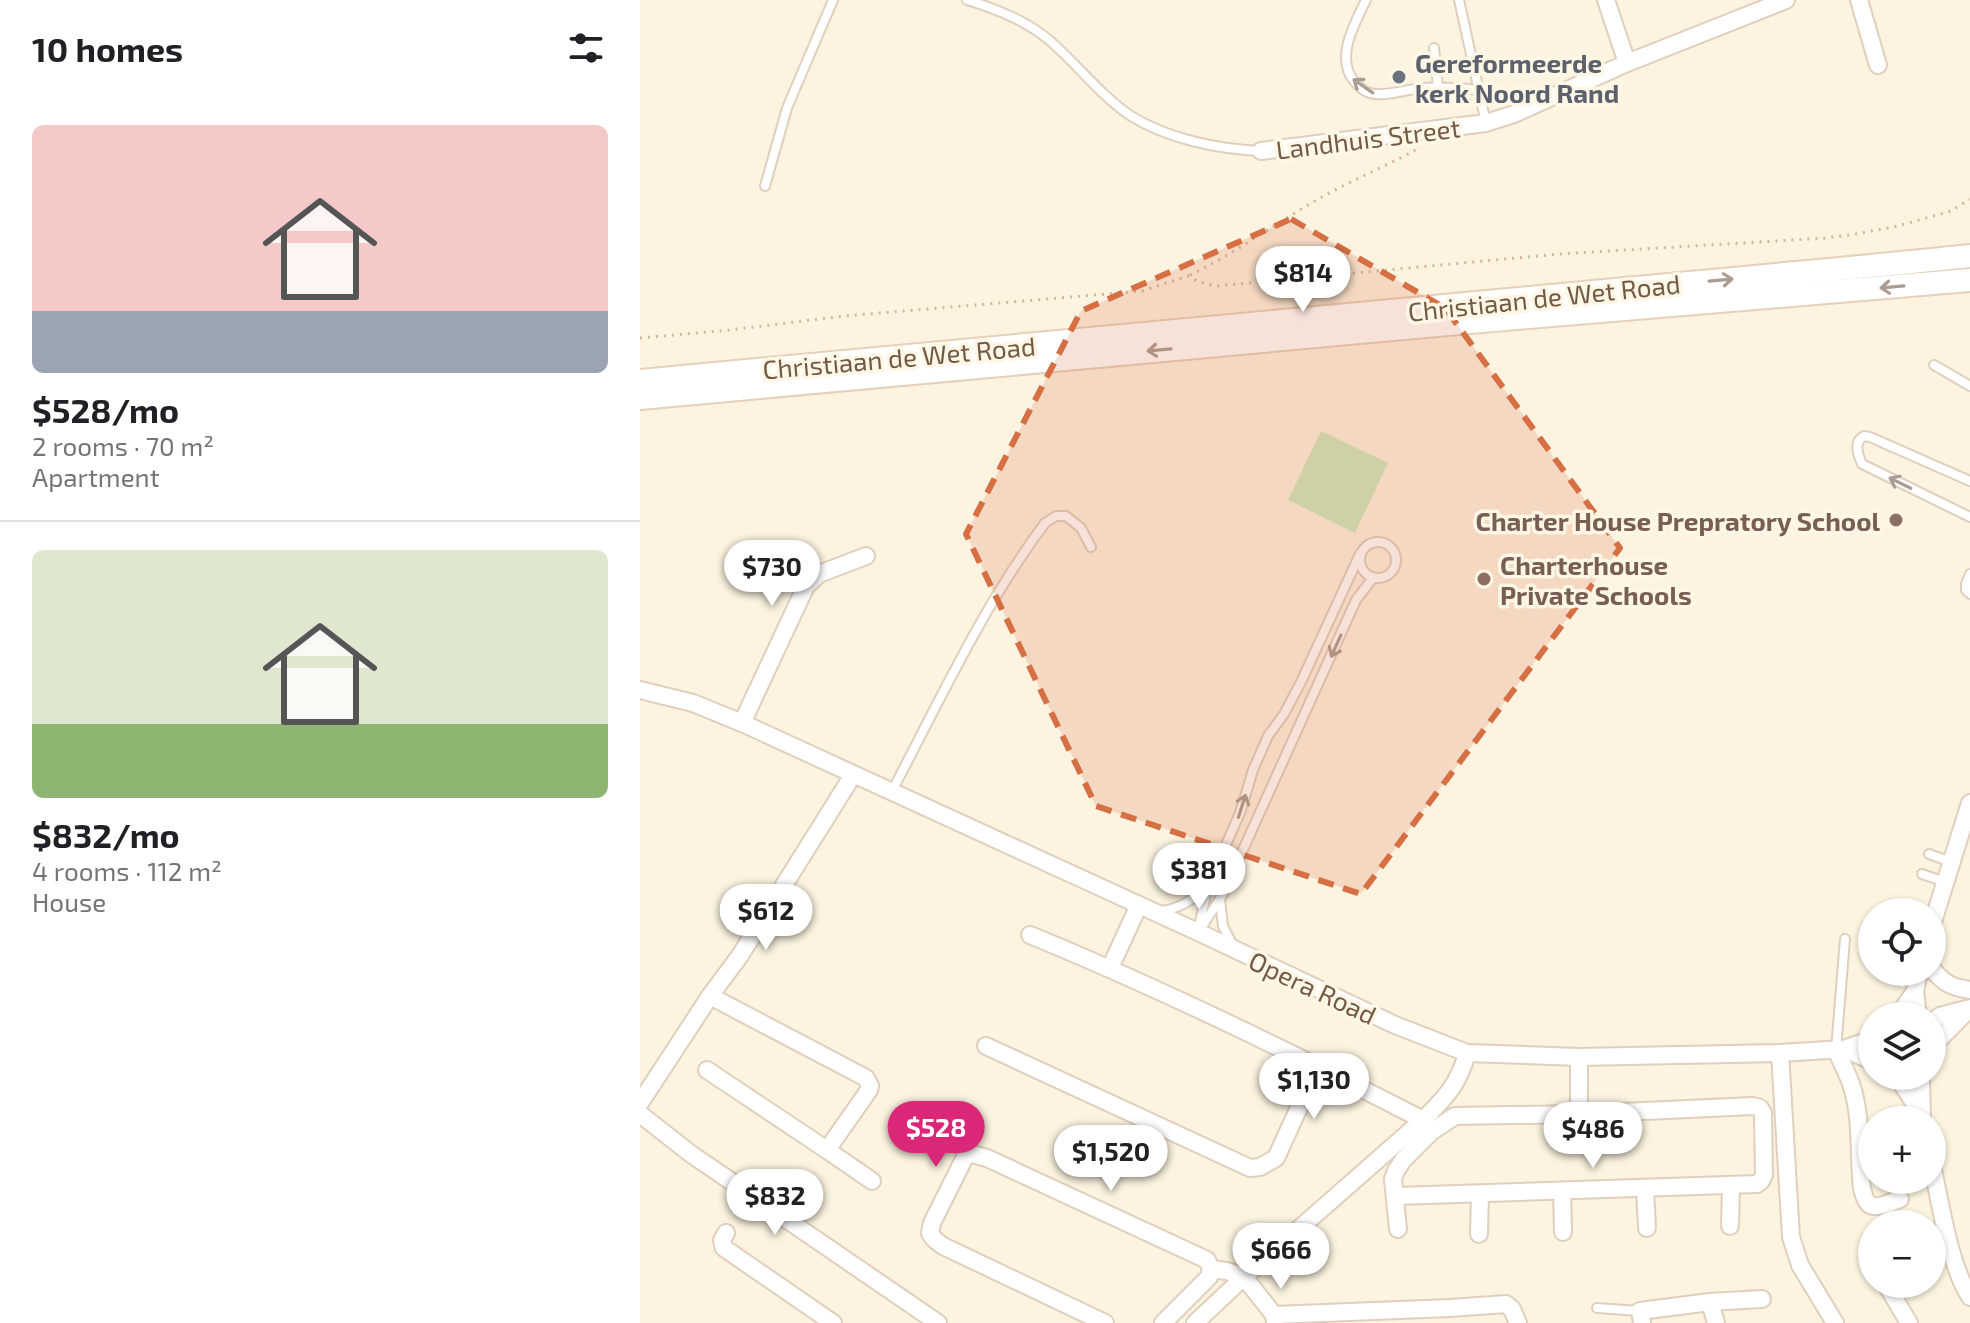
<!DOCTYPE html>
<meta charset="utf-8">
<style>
body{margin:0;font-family:"Exo 2",sans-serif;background:#f2f2f2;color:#202124;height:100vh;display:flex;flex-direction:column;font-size:30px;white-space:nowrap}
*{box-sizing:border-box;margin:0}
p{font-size:26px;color:#757577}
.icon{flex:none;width:44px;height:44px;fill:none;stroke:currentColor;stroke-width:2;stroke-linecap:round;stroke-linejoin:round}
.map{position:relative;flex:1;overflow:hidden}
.side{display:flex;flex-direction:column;background:#fff;width:640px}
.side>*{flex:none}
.fabs{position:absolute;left:1218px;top:898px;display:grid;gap:16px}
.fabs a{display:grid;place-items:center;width:88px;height:88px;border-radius:50%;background:#fff;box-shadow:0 2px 6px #0004;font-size:40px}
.price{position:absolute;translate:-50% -68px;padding:0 18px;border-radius:28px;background:#fff;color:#222;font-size:26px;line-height:52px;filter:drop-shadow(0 2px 4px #0008)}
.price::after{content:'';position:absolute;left:50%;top:48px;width:24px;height:18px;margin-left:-12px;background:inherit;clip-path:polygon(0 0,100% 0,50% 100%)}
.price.current{background:#db2777;color:#fff}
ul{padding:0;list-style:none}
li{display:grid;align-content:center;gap:16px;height:424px;padding:0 32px}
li+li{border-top:2px solid #e0e0e0}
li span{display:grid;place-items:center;height:248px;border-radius:12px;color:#555}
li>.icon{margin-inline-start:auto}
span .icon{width:144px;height:144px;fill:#fffc;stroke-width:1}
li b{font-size:34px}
h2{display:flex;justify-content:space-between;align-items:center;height:96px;padding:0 32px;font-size:34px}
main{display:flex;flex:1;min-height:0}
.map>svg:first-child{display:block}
</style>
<main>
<section class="side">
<h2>10 homes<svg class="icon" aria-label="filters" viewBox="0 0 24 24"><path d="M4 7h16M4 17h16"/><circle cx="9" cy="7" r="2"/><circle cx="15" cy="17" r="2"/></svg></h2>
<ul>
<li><span style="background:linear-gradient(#f6c9c9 75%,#9aa5b1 0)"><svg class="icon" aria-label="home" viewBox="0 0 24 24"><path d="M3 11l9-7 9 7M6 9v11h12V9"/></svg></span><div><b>$528/mo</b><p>2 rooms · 70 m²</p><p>Apartment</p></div></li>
<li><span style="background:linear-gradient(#dfe7d0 70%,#8fb573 0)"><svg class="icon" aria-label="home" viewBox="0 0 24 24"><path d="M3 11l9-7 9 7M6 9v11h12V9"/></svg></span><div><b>$832/mo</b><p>4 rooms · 112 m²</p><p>House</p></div></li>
</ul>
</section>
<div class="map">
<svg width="1330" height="1323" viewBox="0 0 1330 1323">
<rect width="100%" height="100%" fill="#fcf3e0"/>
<polygon fill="#cde9bf" points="681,431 748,463 715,533 648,500"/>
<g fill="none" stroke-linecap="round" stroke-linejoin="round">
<defs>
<g id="lane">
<path d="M327,0C356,9 385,20 409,40C436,63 462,97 491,116C528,139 577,149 621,151"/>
<path d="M726,0C715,23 694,59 715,82C719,87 724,91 730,93C742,97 767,90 780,88C799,87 818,88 837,90"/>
<polyline points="819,0 846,123"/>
<polyline points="794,48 798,87"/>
<polyline points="125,186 147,108 193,0"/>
<polyline points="1294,365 1330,386"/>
<path d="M1330,481L1230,437L1224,436C1213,442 1218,455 1222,464L1330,517"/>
<circle cx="738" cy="560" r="18"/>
<polyline points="1330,574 1326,584 1326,590 1330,594"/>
<path d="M252,791C300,700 343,606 405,523L416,516H426L441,528L451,547"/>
<polyline points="1289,854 1311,862"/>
<polyline points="1282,874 1305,882"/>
<polyline points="580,900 583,926 592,944"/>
<path d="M519,911C540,909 553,900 568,885"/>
<polyline points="561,928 583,894 716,600 733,578"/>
<polyline points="558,931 568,885 600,813 613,770 628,736 644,714 661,682 720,554"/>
<polyline points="1196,1050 1205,939"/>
<polyline points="957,1308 1000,1311"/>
</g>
<g id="street">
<polyline points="966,0 987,63"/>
<polyline points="1219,0 1238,65"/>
<polyline points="621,151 846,123 874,114 987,63 1146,0"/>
<polyline points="0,690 53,703 102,723 558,932 755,1025 827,1053 939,1057 1140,1053 1204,1049 1232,1039"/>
<polyline points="102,723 166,586 179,574 226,556"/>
<polyline points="1292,925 1330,803"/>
<path d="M390,935C524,990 655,1054 783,1120"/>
<polyline points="470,968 499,905"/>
<path d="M1292,969C1305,984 1311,987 1330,990"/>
<polyline points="1275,991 1278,1016"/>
<polyline points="1258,1016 1275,991 1279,972"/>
<polyline points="1292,1022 1300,1016 1326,1009"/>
<polyline points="346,1046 610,1168 620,1167 636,1158 678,1066"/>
<polyline points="1292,1047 1330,1008"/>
<polyline points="1204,1049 1232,1061"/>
<path d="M1196,1050C1201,1061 1207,1072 1211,1084C1221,1112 1219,1146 1221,1176C1221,1184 1223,1200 1230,1205C1238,1209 1252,1202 1260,1199"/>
<polyline points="1140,1053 1151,1237 1160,1265 1195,1323"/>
<polyline points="939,1057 939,1114"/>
<polyline points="67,1070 187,1150 229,1090 230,1086 226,1078 70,996"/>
<polyline points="1281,1076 1282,1120"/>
<polyline points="1258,1078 1280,1112"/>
<polyline points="0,1103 70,996 99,957 213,775"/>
<polyline points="0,1114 51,1154 298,1323"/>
<polyline points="187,1150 232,1181"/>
<path d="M1292,1165C1301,1205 1309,1264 1330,1297"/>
<polyline points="1005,1189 1007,1228"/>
<polyline points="922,1191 923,1232"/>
<polyline points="756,1196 1117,1184 1121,1181 1124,1175 1123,1113 1120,1108 1113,1106 939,1114 815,1116 791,1132 763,1160 756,1171 753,1179 758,1229"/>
<polyline points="1090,1226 1091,1186"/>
<polyline points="86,1233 82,1240 84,1248 193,1323"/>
<polyline points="839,1234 840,1194"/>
<polyline points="1228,1255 1232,1262"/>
<polyline points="571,1269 587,1271 604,1277 634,1315 635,1323"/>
<polyline points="1246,1284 1269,1323"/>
<polyline points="1070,1302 1076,1323"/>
<polyline points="634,1315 810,1308 866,1304 872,1309 878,1323"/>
<polyline points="465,1323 303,1246 294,1239 290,1233 292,1223 325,1157 332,1154 347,1158 567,1260 571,1269"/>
<polyline points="523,1323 569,1277 571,1269"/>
<path d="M555,1323L604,1277L783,1120C805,1098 819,1084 827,1053"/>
<polyline points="1002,1323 1000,1311 1070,1302 1122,1299"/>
</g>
<g id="secondary">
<path d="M0,381C332,350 664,319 996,288C1107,277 1219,268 1330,256"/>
<polyline points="0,398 830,322 1330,280"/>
</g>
</defs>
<use href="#lane" stroke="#e0cfbc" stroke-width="12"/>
<use href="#street" stroke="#e0cfbc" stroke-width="20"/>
<use href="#secondary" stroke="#e5d1ba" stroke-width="26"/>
<g stroke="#d6b69b" stroke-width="3" stroke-dasharray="2 6" stroke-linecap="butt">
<path d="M550,275C596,253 637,222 682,197C714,179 749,165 781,147"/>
<polyline points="0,338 90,330 204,316 502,291 548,276 559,282 576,286 919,254 1186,238 1216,234 1258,226 1311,211 1330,199"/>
</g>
<use href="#lane" stroke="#fff" stroke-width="8"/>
<use href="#street" stroke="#fff" stroke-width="16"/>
<use href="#secondary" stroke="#fff" stroke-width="22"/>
</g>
<defs><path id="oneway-shaft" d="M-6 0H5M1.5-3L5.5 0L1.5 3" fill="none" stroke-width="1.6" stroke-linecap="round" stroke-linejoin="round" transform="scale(2)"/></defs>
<g stroke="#ab9c91">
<use href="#oneway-shaft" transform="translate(723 86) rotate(-145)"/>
<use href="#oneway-shaft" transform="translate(1081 280) rotate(-5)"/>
<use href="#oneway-shaft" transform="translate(1252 287) rotate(175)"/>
<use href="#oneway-shaft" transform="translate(519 350) rotate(175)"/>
<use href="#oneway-shaft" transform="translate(1260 483) rotate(-154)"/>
<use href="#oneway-shaft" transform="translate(696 646) rotate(114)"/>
<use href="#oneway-shaft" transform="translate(602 806) rotate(-72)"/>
</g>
<path fill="#d66f44" fill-opacity="0.2" stroke="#d66f44" stroke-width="6" stroke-dasharray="16 10" stroke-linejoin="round" d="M651,219L805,308L980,548L721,894L456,806L326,534L441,311Z"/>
<circle fill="#6b7280" stroke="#fff7e6" stroke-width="3" cx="759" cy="77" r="8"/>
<g fill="#8d6e63" stroke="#fff7e6" stroke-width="3">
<circle cx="1256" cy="520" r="8"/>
<circle cx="844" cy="579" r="8"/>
</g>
<g text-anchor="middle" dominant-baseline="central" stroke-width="7" stroke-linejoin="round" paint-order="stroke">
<g font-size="26" font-weight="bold" fill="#5b616d" stroke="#fff7e6" text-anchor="start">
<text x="775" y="62">Gereformeerde<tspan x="775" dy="30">kerk Noord Rand</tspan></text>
</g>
<g font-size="26" fill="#735a47" stroke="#fff7e6">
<text transform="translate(728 138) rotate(-7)">Landhuis Street</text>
<text transform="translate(904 297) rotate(-6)">Christiaan de Wet Road</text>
<text transform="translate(259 357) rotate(-5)">Christiaan de Wet Road</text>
<text transform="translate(673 987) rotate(25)">Opera Road</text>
</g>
<g font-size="26" font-weight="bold" fill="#785e54" stroke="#fff7e6" text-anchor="end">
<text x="1240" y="520">Charter House Prepratory School</text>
<text x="860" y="564" text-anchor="start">Charterhouse<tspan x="860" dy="30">Private Schools</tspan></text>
</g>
</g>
</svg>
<div class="fabs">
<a><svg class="icon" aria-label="locate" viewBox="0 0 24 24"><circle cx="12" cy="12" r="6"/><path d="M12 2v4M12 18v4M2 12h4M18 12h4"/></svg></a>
<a><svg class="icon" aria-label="layers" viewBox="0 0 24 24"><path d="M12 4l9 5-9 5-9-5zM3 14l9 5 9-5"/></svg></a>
<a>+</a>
<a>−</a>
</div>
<b class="price" style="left:663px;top:314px">$814</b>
<b class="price" style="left:132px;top:608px">$730</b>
<b class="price" style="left:559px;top:911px">$381</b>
<b class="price" style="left:126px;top:952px">$612</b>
<b class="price" style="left:674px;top:1121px">$1,130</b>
<b class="price current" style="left:296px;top:1169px">$528</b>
<b class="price" style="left:953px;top:1170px">$486</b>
<b class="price" style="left:471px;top:1193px">$1,520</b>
<b class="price" style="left:135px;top:1237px">$832</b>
<b class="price" style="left:641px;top:1291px">$666</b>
</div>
</main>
